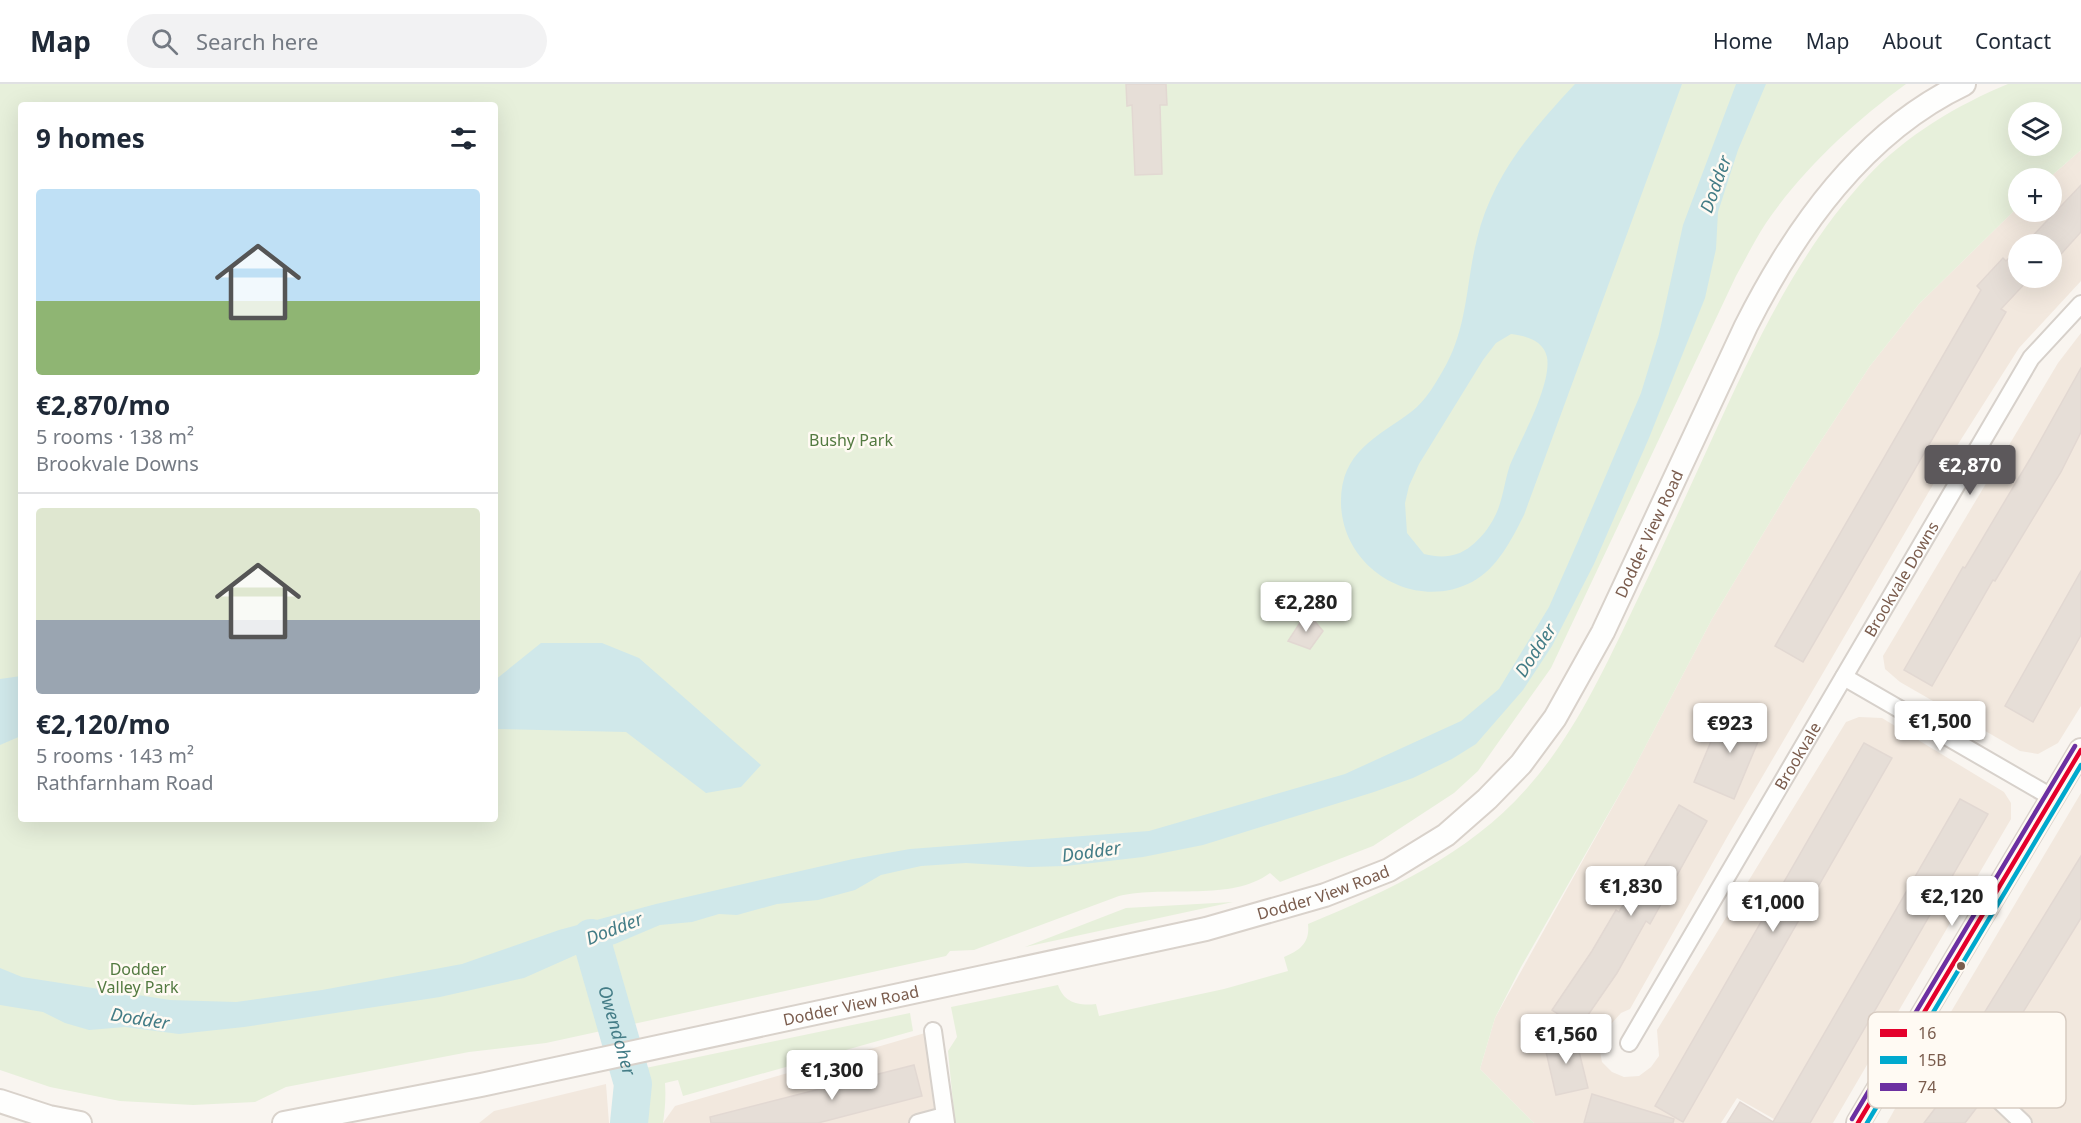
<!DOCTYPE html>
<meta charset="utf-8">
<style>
body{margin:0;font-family:"Noto Sans",sans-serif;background:#f2f2f3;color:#1f2937;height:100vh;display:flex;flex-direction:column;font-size:22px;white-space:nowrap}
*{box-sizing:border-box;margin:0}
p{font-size:20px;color:#747a83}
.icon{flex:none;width:33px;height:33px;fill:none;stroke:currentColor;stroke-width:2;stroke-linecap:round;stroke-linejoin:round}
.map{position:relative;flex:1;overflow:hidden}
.drawer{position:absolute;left:18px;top:18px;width:480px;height:720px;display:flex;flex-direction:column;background:#fff;border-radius:6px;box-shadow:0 6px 24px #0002}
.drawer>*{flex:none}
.controls{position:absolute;left:2008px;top:18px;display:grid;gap:12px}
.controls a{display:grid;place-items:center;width:54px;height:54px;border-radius:50%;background:#fff;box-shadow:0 6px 24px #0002;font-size:30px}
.price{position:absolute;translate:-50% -51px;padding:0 14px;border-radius:6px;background:#fff;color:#222;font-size:20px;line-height:39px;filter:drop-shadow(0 2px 3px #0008)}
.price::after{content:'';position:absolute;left:50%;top:36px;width:18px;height:14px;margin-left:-9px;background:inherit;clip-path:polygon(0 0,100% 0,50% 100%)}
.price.on{background:#5c585b;color:#fff}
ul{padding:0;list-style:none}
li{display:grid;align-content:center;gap:12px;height:318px;padding:0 18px}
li+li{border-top:2px solid #e0e1e3}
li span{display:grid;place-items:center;height:186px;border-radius:6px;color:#555}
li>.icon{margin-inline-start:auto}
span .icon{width:108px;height:108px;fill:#fffc;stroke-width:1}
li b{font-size:26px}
h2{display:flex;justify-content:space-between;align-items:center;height:72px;padding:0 18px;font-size:26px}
header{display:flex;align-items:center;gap:36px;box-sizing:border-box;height:84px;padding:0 30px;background:#fff;border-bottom:2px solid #e0e1e3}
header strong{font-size:28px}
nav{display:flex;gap:33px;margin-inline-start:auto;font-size:21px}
.search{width:420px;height:54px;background:#f2f2f3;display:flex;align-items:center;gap:15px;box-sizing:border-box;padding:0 21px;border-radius:33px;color:#747a83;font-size:22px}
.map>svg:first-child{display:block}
</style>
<header>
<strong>Map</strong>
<div class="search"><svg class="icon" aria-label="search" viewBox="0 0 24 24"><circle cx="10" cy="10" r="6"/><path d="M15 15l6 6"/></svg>Search here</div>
<nav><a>Home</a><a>Map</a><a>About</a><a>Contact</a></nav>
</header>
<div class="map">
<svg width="2081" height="1039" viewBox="0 0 2081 1039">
<rect width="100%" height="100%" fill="#f9f5f0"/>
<g fill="#f2e8de" fill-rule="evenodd">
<path d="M2081,66V197L2019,264L1941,387L1730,748L1630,925L1621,929L1603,949L1599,963L1602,978L1612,988L1624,993L1639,992L1651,983L1659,972L1657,946L1846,638L1859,633L1882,634L2004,708L2011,719V735L1833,1039H1781L1737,1014L1721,1039H1534L1480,985L1495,934L1631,690L1712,535L1794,398L1870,282L1919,220L2019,122V128H2052V94H2049ZM2019,160H2052V194H2019Z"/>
<polygon points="2081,249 2081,622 2058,659 2038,670 2020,667 1900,598 1885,585 1883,572 2058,279"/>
<polygon points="2081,709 2081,1039 1887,1039 1920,980"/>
<polygon points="932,947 945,1039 663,1039 675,1022"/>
<polygon points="606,1000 609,1039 479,1039 494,1027"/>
</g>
<g fill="#e7f0db" fill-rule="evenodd">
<path d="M0,0H1906C1854,38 1803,85 1766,139C1755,156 1746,174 1736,192L1551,584L1478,687L1454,709L1373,762L1280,798L1270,789C1231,818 1167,801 1119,812L974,866L950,867L946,872L546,959L469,968L286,1003L255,1018L193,1021L120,1017L50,1003L0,986ZM21,21H495V735H21Z"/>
<path d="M2008,0H2081V66L2049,94H2019V122L1919,220L1870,282L1794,398L1712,535L1631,690L1521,883L1495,934L1480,985L1534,1039H955L948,967L957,953L951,923L1058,901C1064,919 1079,922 1096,920L1099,932L1224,905L1288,887L1284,873C1301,866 1310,858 1308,840C1388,807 1470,770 1528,703C1573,652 1603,588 1632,527C1659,471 1685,414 1711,357C1753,265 1797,168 1867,93C1905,52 1957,21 2008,0ZM2019,28H2052V62H2019Z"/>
<polygon points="1233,818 1025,863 1126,824"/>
<path d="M910,929L913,947L683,1012L678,996L665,999C666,1013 665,1025 663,1039H636L639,1020L636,986Z"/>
</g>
<g fill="#d0e8ea" fill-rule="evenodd">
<path d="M1575,0H1682L1524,431C1512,455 1497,485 1472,498C1414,528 1343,485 1341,420C1340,368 1376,354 1411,328C1426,317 1437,297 1446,281C1468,240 1466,198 1477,155C1492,92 1532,46 1575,0ZM1511,250C1526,252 1543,256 1547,273C1552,300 1521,355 1510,381C1504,398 1503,418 1494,434C1489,444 1480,455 1471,462C1456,474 1441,474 1424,470L1407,449L1405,419L1409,402L1419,380L1483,276L1496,259Z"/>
<polygon points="1736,0 1766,0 1738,66 1718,128 1716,165 1705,214 1649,354 1594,480 1552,562 1523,606 1476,660 1452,675 1413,694 1374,708 1203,761 1143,773 1066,782 1029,783 966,779 921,782 881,791 855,806 818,816 777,820 737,831 719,830 692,838 660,841 615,860 578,870 524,894 440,913 244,943 179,950 125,943 89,946 65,939 43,928 0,921 0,884 22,893 170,916 236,918 322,906 462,880 559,846 656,820 853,775 910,765 1149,747 1345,690 1461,637 1499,605 1549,523 1578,457 1641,309 1659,250 1683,141"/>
<polygon points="541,559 602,559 639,574 761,681 741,703 706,709 626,648 495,645 495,596"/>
<polygon points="21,592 21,652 0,661 0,595"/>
</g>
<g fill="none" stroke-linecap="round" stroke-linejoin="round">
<path stroke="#d0e8ea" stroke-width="38" id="s1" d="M591,854L633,1000L629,1039"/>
</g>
<g fill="#e6ded7" stroke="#e2d8d2" stroke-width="1.5">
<polygon points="1126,0 1166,0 1167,21 1160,21 1162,90 1135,91 1132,21 1127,22"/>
<polygon points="2081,101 2081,148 2062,169 2052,177 2052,160 2025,160"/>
<polygon points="2019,164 2019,194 2030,194 2001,225 2006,228 1803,578 1775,562 1981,206 1977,202 2003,174 2006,177"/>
<polygon points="2081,284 2081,348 2061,388 1995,497 1993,496 1932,602 1904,586 1963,483 1965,484 2030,375"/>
<polygon points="2081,487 2081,551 2033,638 2005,622"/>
<polygon points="1307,528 1323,547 1310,565 1288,557"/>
<polygon points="1725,624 1765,641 1734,715 1694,698"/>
<polygon points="1864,659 1892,674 1683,1038 1655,1022"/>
<polygon points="1960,715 1988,730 1810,1039 1727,1039 1740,1018 1773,1038"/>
<polygon points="1679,721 1707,737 1650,840 1646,837 1617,889 1579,944 1552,926 1592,867 1616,826 1619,828"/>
<polygon points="2081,772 2081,834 1993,977 1965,960"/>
<polygon points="1575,951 1588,1004 1556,1011 1544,959"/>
<polygon points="914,981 922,1012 818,1039 711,1039 710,1033"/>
<polygon points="1952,1002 1978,1022 1965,1039 1924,1039"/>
<polygon points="1592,1010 1674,1035 1673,1039 1584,1039"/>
</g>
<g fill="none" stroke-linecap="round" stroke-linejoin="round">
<defs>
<g id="street">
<polyline points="1844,593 2053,714"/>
<polyline points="1916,942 1961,980 2023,1039"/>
<polyline points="933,947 946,1039"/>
<path id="s2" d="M1629,959L2031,274L2081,220"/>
<polyline points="918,1039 944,1032"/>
</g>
<g id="secondary">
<polyline points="0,1017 49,1033 80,1039"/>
<path id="s3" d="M284,1039L481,1001L1206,845L1325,811L1389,786L1446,751L1487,715L1521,680L1555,634L1603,548L1746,242C1795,145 1863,48 1964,0"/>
<polyline points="1858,1039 2081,666"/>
</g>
</defs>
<use href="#street" stroke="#d7d1cb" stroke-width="20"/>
<use href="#secondary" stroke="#d9d2cb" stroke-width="26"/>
<use href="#street" stroke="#fefefd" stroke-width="16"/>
<use href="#secondary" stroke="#fefefd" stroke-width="22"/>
<defs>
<polyline id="bus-1" points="1858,1039 2081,666"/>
<polyline id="bus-2" points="1867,1039 2081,681"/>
<polyline id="bus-3" points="1852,1035 2075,662"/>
</defs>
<use href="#bus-1" stroke="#fffaf3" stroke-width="9"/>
<use href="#bus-2" stroke="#fffaf3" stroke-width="9"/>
<use href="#bus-3" stroke="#fffaf3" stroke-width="9"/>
<use href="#bus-1" stroke="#e4002b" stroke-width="4.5"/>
<use href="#bus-2" stroke="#00a9ce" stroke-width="4.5"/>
<use href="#bus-3" stroke="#6c30a1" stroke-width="4.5"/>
</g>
<circle fill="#7a5c4d" stroke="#fffaf3" stroke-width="2" cx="1961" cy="882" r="5"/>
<g text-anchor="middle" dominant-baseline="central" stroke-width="5" stroke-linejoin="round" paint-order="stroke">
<g font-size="16" fill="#537a41" stroke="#fffaf3">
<text x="851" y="356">Bushy Park</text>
<text x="138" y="885">Dodder<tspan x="138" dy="18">Valley Park</tspan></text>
</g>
<g font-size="16" fill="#7a5c4d" stroke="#fffaf3">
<text stroke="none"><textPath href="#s3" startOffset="1569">Dodder View Road</textPath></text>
<text stroke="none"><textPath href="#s2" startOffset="538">Brookvale Downs</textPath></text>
<text stroke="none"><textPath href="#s2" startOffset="333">Brookvale</textPath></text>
<text stroke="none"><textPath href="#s3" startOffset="1065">Dodder View Road</textPath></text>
<text stroke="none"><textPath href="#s3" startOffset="579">Dodder View Road</textPath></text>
</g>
<g font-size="18" font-style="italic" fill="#437c86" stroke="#fffaf3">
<text transform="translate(1715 100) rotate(-70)">Dodder</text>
<text transform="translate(1535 566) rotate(-57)">Dodder</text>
<text transform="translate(1091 767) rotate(-8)">Dodder</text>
<text transform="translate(614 844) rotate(-21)">Dodder</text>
<text transform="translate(140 934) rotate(9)">Dodder</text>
<text stroke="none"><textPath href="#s1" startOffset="96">Owendoher</textPath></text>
</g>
</g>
<rect x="1868" y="928" width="198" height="96" rx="9" fill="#fffaf3" stroke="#d7cbc1" stroke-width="1.5"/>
<rect x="1880" y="945" width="27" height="8" fill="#e4002b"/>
<rect x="1880" y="972" width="27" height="8" fill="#00a9ce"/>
<rect x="1880" y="999" width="27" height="8" fill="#6c30a1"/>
<g font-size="16" fill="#7a5c4d">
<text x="1918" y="955">16</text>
<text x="1918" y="982">15B</text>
<text x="1918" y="1009">74</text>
</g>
</svg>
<div class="controls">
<a><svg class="icon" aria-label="layers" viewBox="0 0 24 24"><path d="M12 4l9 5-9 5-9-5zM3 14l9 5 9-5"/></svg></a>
<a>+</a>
<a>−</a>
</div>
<b class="price on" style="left:1970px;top:412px">€2,870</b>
<b class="price" style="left:1306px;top:549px">€2,280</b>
<b class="price" style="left:1940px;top:668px">€1,500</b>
<b class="price" style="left:1730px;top:670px">€923</b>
<b class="price" style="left:1631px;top:833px">€1,830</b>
<b class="price" style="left:1952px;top:843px">€2,120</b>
<b class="price" style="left:1773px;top:849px">€1,000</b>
<b class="price" style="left:1566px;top:981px">€1,560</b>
<b class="price" style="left:832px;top:1017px">€1,300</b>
<section class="drawer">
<h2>9 homes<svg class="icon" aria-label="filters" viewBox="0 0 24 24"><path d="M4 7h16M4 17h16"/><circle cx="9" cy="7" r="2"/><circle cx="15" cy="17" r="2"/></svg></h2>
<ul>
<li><span style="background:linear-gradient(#bfe0f5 60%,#8fb573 0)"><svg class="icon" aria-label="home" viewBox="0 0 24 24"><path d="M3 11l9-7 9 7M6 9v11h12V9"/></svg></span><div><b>€2,870/mo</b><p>5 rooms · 138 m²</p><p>Brookvale Downs</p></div></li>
<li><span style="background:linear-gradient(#dfe7d0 60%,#9aa5b1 0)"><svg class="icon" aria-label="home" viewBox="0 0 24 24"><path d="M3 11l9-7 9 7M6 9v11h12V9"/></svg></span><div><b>€2,120/mo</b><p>5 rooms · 143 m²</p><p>Rathfarnham Road</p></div></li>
</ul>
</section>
</div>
